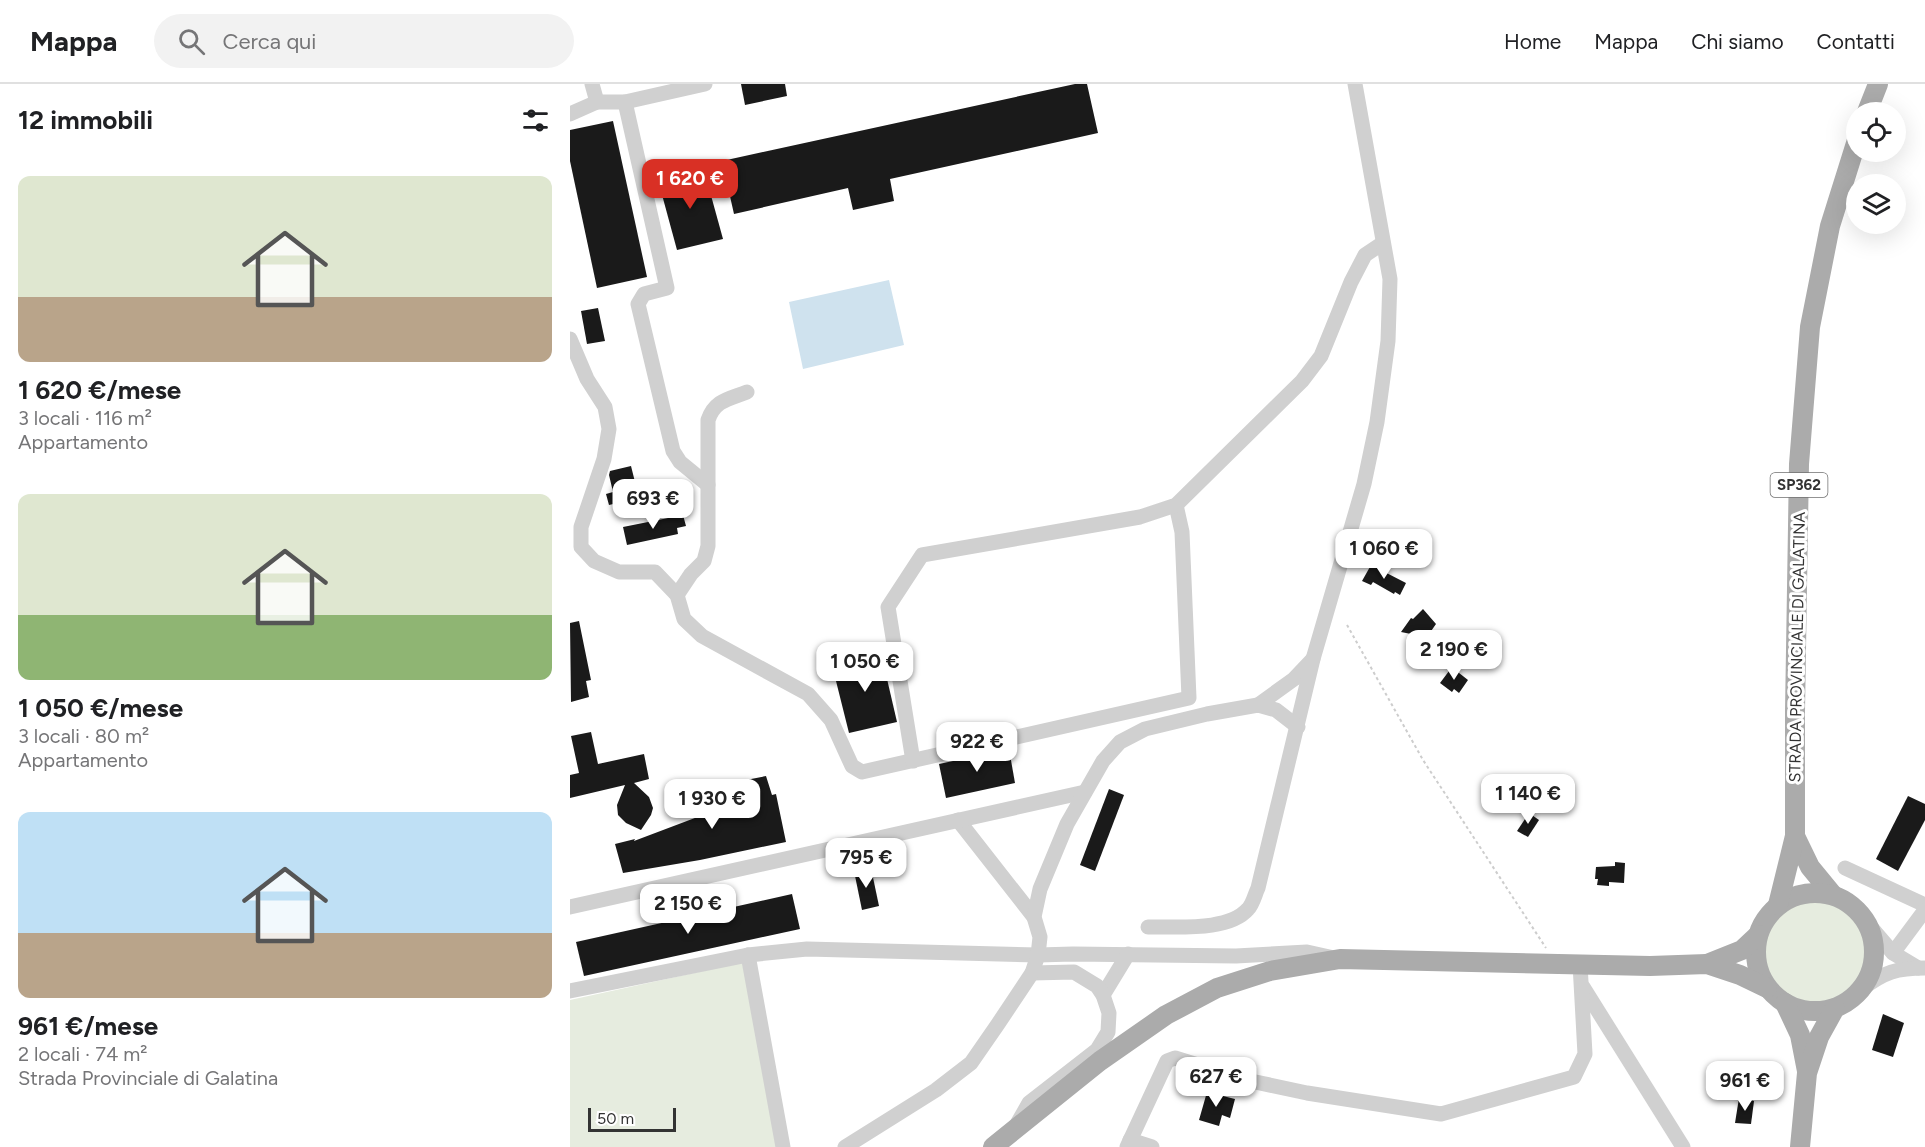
<!DOCTYPE html>
<html lang="it">
<meta charset="utf-8">
<style>
body{margin:0;font-family:Figtree,sans-serif;background:#f2f2f2;color:#202124;height:100vh;display:flex;flex-direction:column;font-size:22px;white-space:nowrap}
*{box-sizing:border-box;margin:0}
p{font-size:20px;color:#757577}
.icon{flex:none;width:33px;height:33px;fill:none;stroke:currentColor;stroke-width:2;stroke-linecap:round;stroke-linejoin:round}
.map{position:relative;flex:1;overflow:hidden}
.side{display:flex;flex-direction:column;background:#fff;width:570px}
.side>*{flex:none}
.tools{position:absolute;left:1276px;top:18px;display:grid;gap:12px}
.tools a{display:grid;place-items:center;width:60px;height:60px;border-radius:50%;background:#fff;box-shadow:0 6px 24px #0002;font-size:30px}
.scale{position:absolute;left:18px;bottom:15px;width:88px;box-sizing:border-box;padding-left:6px;border:3px solid #333;border-top:0;font-size:16px;line-height:21px;white-space:nowrap;color:#333;-webkit-text-stroke:4px #fff;paint-order:stroke}
.price{position:absolute;translate:-50% -51px;padding:0 14px;border-radius:12px;background:#fff;color:#222;font-size:20px;line-height:39px;filter:drop-shadow(0 2px 3px #0008)}
.price::after{content:'';position:absolute;left:50%;top:36px;width:18px;height:14px;margin-left:-9px;background:inherit;clip-path:polygon(0 0,100% 0,50% 100%)}
.price.selected{background:#d93025;color:#fff}
ul{padding:0;list-style:none}
li{display:grid;align-content:center;gap:12px;height:318px;padding:0 18px}
li span{display:grid;place-items:center;height:186px;border-radius:12px;color:#555}
li>.icon{margin-inline-start:auto}
span .icon{width:108px;height:108px;fill:#fffc;stroke-width:1}
li b{font-size:26px}
h2{display:flex;justify-content:space-between;align-items:center;height:72px;padding:0 18px;font-size:26px}
header{display:flex;align-items:center;gap:36px;box-sizing:border-box;height:84px;padding:0 30px;background:#fff;border-bottom:2px solid #e0e0e0}
header strong{font-size:28px}
nav{display:flex;gap:33px;margin-inline-start:auto;font-size:21px}
.search{width:420px;height:54px;background:#f2f2f2;display:flex;align-items:center;gap:15px;box-sizing:border-box;padding:0 21px;border-radius:33px;color:#757577;font-size:22px}
main{display:flex;flex:1;min-height:0}
.map>svg:first-child{display:block}
</style>
<header>
<strong>Mappa</strong>
<div class="search"><svg class="icon" aria-label="search" viewBox="0 0 24 24"><circle cx="10" cy="10" r="6"/><path d="M15 15l6 6"/></svg>Cerca qui</div>
<nav><a>Home</a><a>Mappa</a><a>Chi siamo</a><a>Contatti</a></nav>
</header>
<main>
<section class="side">
<h2>12 immobili<svg class="icon" aria-label="filters" viewBox="0 0 24 24"><path d="M4 7h16M4 17h16"/><circle cx="9" cy="7" r="2"/><circle cx="15" cy="17" r="2"/></svg></h2>
<ul>
<li><span style="background:linear-gradient(#dfe7d0 65%,#b9a48a 0)"><svg class="icon" aria-label="home" viewBox="0 0 24 24"><path d="M3 11l9-7 9 7M6 9v11h12V9"/></svg></span><div><b>1 620 €/mese</b><p>3 locali · 116 m²</p><p>Appartamento</p></div></li>
<li><span style="background:linear-gradient(#dfe7d0 65%,#8fb573 0)"><svg class="icon" aria-label="home" viewBox="0 0 24 24"><path d="M3 11l9-7 9 7M6 9v11h12V9"/></svg></span><div><b>1 050 €/mese</b><p>3 locali · 80 m²</p><p>Appartamento</p></div></li>
<li><span style="background:linear-gradient(#bfe0f5 65%,#b9a48a 0)"><svg class="icon" aria-label="home" viewBox="0 0 24 24"><path d="M3 11l9-7 9 7M6 9v11h12V9"/></svg></span><div><b>961 €/mese</b><p>2 locali · 74 m²</p><p>Strada Provinciale di Galatina</p></div></li>
</ul>
</section>
<div class="map">
<svg width="1355" height="1063" viewBox="0 0 1355 1063">
<rect width="100%" height="100%" fill="#fff"/>
<g fill="#e6ecdf">
<circle cx="1245" cy="868" r="50"/>
<polygon points="170,879 174,879 209,1063 0,1063 0,916"/>
</g>
<polygon fill="#cfe2ee" points="319,196 334,261 233,285 219,218"/>
<g fill="#1a1a1a">
<polygon points="171,0 215,0 217,12 175,21"/>
<polygon points="505,0 517,0 528,49 320,95 324,117 283,126 278,104 164,130 152,77"/>
<polygon points="43,37 77,193 27,204 0,77 0,46"/>
<polygon points="134,86 153,155 107,166 88,96"/>
<polygon points="28,224 35,257 17,260 11,227"/>
<polygon points="61,382 69,414 39,421 36,410 43,408 39,391 40,387"/>
<polygon points="113,431 116,442 107,444 108,450 57,461 53,443"/>
<polygon points="801,481 836,499 830,511 825,508 824,510 803,498 801,501 792,497"/>
<polygon points="853,525 866,540 857,553 853,550 851,552 831,548 841,534 843,535"/>
<polygon points="9,537 21,596 16,597 19,613 1,618 0,539"/>
<polygon points="311,569 327,638 279,649 262,581"/>
<polygon points="884,585 898,596 889,609 884,605 882,608 870,599 879,587 881,589"/>
<polygon points="21,648 28,680 74,670 79,695 64,699 79,713 83,724 81,731 71,746 56,739 48,731 47,721 55,701 0,714 0,691 9,689 1,652"/>
<polygon points="439,665 445,699 376,714 369,680"/>
<polygon points="196,692 202,711 206,710 216,758 130,776 53,789 45,760 65,755 64,757 146,726 140,703"/>
<polygon points="539,705 554,711 525,787 510,781"/>
<polygon points="1338,712 1355,720 1355,736 1328,787 1306,775"/>
<polygon points="959,729 969,736 958,753 947,747"/>
<polygon points="1045,778 1055,779 1054,799 1039,798 1039,802 1027,801 1028,795 1025,795 1026,783 1045,782"/>
<polygon points="301,784 309,822 292,826 284,787"/>
<polygon points="222,810 230,845 14,892 6,858"/>
<polygon points="1313,930 1334,939 1323,973 1302,966"/>
<polygon points="637,1008 665,1015 660,1034 652,1031 649,1042 629,1036"/>
<polygon points="1169,1014 1184,1017 1181,1040 1165,1039"/>
</g>
<g fill="none" stroke-linecap="round" stroke-linejoin="round">
<polyline stroke="#cdcdcd" stroke-width="2" stroke-dasharray="3 3" stroke-linecap="butt" points="777,541 853,676 976,864"/>
<g stroke="#d0d0d0" stroke-width="15">
<polyline points="22,0 27,18"/>
<polyline points="55,18 97,204 74,210 68,220 103,367 110,378 138,401"/>
<polyline points="0,30 27,18 55,18 135,0"/>
<polyline points="0,255 17,295 35,323 39,345 34,375 11,443 11,463 24,477 49,488 85,488 107,511 114,535 132,552 238,610 261,636 282,682 292,688 619,614 612,448 606,421"/>
<path d="M107,511L121,490L134,477L138,462V336C145,316 159,315 177,308"/>
<polyline points="688,621 724,595 743,575"/>
<polyline points="343,677 318,523 352,471 570,433 606,421 732,297 751,272 781,198 795,171 813,159"/>
<polyline points="388,736 464,833"/>
<polyline points="1275,784 1355,821"/>
<polyline points="0,823 515,708"/>
<polyline points="1299,841 1323,869 1348,884"/>
<path d="M578,843C606,842 658,848 678,825C683,820 685,810 688,804L743,575L794,400L807,338L818,257L820,195L785,0"/>
<polyline points="1323,869 1355,826"/>
<polyline points="178,871 213,1063"/>
<polyline points="1013,903 1113,1063"/>
<path d="M1292,905C1314,888 1327,884 1355,884"/>
<polyline points="0,907 178,871 237,865 468,871 503,870 666,872 737,868 764,874"/>
<polyline points="533,911 558,870"/>
<polyline points="447,1040 459,1019 527,966 538,948 539,929 533,911 527,902 504,888 462,889"/>
<polyline points="560,1056 582,1063"/>
<polyline points="275,1063 366,1006 401,979 428,940 462,889 468,871 470,853 464,833 470,805 497,740 533,677 550,658 575,645 637,630 688,621 706,626 728,643"/>
<polyline points="557,1063 597,977 605,974 676,996 737,1009 871,1030 1004,993 1015,970 1010,880"/>
</g>
<g stroke="#ababab" stroke-width="20">
<polyline points="1297,28 1308,0"/>
<polyline points="1225,752 1240,783 1263,811"/>
<circle cx="1245" cy="868" r="59"/>
<polyline points="1208,821 1225,752 1225,628 1229,380 1240,243 1260,142 1287,56"/>
<polyline points="1137,880 1172,866 1188,851"/>
<polyline points="1215,919 1230,951 1237,987"/>
<polyline points="423,1063 530,977 596,931 647,904 700,887 770,875 1080,882 1137,880 1170,891 1197,904"/>
<polyline points="1230,1063 1237,989 1249,953 1265,924"/>
</g>
</g>
<g text-anchor="middle" dominant-baseline="central" stroke-width="6" stroke-linejoin="round" paint-order="stroke">
<rect fill="#fff" stroke="#707070" stroke-width="1.5" x="1200.5" y="389" width="57" height="24" rx="4.5"/>
<g font-size="15" font-weight="bold" fill="#333">
<text x="1229" y="401">SP362</text>
</g>
<g font-size="16" fill="#333" stroke="#fff">
<text transform="translate(1227 563) rotate(-89)">STRADA PROVINCIALE DI GALATINA</text>
</g>
</g>
</svg>
<div class="tools">
<a><svg class="icon" aria-label="locate" viewBox="0 0 24 24"><circle cx="12" cy="12" r="6"/><path d="M12 2v4M12 18v4M2 12h4M18 12h4"/></svg></a>
<a><svg class="icon" aria-label="layers" viewBox="0 0 24 24"><path d="M12 4l9 5-9 5-9-5zM3 14l9 5 9-5"/></svg></a>
</div>
<div class="scale">50 m</div>
<b class="price selected" style="left:120px;top:126px">1 620 €</b>
<b class="price" style="left:83px;top:446px">693 €</b>
<b class="price" style="left:814px;top:496px">1 060 €</b>
<b class="price" style="left:884px;top:597px">2 190 €</b>
<b class="price" style="left:295px;top:609px">1 050 €</b>
<b class="price" style="left:407px;top:689px">922 €</b>
<b class="price" style="left:958px;top:741px">1 140 €</b>
<b class="price" style="left:142px;top:746px">1 930 €</b>
<b class="price" style="left:296px;top:805px">795 €</b>
<b class="price" style="left:118px;top:851px">2 150 €</b>
<b class="price" style="left:646px;top:1024px">627 €</b>
<b class="price" style="left:1175px;top:1028px">961 €</b>
</div>
</main>
